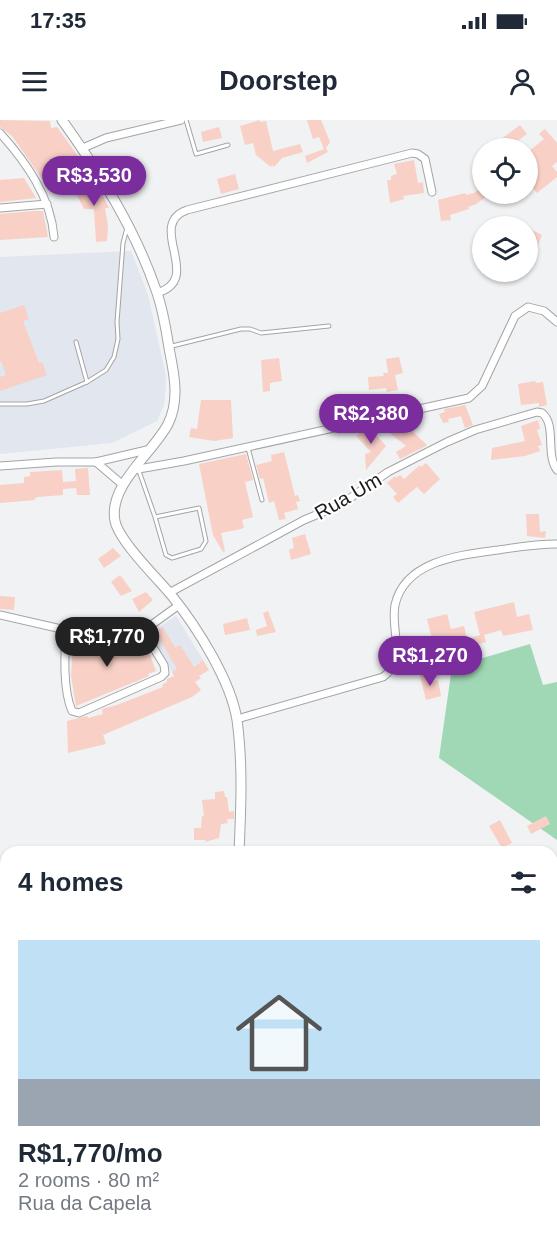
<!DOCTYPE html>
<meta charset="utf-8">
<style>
body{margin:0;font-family:Helvetica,sans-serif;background:#f2f2f3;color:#1f2937;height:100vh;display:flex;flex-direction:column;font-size:22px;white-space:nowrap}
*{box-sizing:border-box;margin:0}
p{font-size:20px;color:#747a83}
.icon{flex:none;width:33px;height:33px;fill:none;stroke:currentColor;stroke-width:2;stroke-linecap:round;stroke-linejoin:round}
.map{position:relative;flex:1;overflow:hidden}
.drawer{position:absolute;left:0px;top:726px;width:558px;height:404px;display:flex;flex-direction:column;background:#fff;border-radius:18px 18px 0 0;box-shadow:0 2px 4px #0004}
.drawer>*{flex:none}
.tools{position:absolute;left:472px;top:18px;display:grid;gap:12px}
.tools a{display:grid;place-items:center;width:66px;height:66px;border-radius:50%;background:#fff;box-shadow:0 2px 4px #0004;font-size:30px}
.price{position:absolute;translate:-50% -51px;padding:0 14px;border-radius:21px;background:#7b2c9d;color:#fff;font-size:20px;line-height:39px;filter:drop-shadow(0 2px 3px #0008)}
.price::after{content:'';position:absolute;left:50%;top:36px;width:18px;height:14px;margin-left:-9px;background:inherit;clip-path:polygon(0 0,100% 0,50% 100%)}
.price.selected{background:#222;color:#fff}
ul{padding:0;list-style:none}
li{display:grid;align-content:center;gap:12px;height:318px;padding:0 18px}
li+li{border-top:2px solid #e0e1e3}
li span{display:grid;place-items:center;height:186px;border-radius:0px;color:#555}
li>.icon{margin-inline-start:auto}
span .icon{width:108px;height:108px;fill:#fffc;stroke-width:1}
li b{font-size:26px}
h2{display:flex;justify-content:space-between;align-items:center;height:72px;padding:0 18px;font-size:26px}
.status{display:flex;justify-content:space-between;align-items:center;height:42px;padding:0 30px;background:#fff;direction:ltr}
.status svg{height:16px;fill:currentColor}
header{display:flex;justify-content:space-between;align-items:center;height:78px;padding:0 18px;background:#fff;font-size:27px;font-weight:600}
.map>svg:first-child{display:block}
</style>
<div class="status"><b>17:35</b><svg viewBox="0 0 49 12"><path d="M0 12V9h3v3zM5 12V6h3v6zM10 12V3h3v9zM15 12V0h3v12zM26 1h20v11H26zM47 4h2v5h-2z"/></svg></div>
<header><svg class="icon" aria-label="menu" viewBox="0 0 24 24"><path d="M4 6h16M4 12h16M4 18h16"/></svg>Doorstep<svg class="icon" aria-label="person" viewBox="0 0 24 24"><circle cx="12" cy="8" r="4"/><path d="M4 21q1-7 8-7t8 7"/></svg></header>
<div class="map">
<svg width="557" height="1129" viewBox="0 0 557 1129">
<rect width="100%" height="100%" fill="#f1f2f4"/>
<g fill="#e1e6ef">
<polygon points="131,131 148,175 165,251 166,264 164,285 157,301 112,323 0,334 0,137"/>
<polygon points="176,496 203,540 176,559 150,513"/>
</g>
<g fill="#a0d8b5">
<polygon points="530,524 543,565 557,562 557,720 439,638 452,547"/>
<polygon points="557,826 557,1112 552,1109 552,833"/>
</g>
<g fill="#f8d0c6">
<polygon points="0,0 50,1 51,8 57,7 88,50 63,52 71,64 55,65 54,58 42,59 12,16 0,7"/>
<polygon points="260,0 260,2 266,1 273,31 300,24 303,32 282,38 274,47 272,45 271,47 256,35 253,23 245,25 240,6"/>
<polygon points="307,0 321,0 330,22 326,28 328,32 307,43 305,36 324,29 319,17 313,19"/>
<polygon points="520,5 527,14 508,28 489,28"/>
<polygon points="219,7 222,18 203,22 201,12"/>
<polygon points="545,9 557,23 557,42 552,46 557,52 557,57 537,73 528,62 528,32 544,19 539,14"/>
<polygon points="414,40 418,63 423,62 424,73 403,76 404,79 390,83 387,60 391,60 391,56 397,54 394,44"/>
<polygon points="235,54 239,69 221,74 217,59"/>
<polygon points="24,58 36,78 0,82 0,60"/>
<polygon points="95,63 95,69 99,69 109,88 105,88 108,106 107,121 96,122 94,89 84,89 71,64"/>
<polygon points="483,66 483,74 490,74 476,84 468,87 469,89 450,95 451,100 441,101 438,80 465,73 466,75 474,73"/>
<polygon points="33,91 43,91 48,117 0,120 0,94"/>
<polygon points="528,108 542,115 535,132 528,128"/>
<polygon points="24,185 29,199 23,201 39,243 42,242 47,255 0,271 0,257 6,255 1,241 0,242 0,193"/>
<polygon points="399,237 403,253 395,255 398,270 387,272 386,268 369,270 368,257 384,256 383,253 388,253 386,239"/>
<polygon points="279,238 282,261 270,263 270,271 263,272 261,240"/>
<polygon points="535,261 536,263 543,262 547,285 539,287 539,283 521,285 518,264"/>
<polygon points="201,280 231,280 233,318 214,321 189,317 191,308 197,309"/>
<polygon points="465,285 473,305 465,308 461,296 448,299 449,302 443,303 439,294 445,292 444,289"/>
<polygon points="395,300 405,309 411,301 417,306 412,311 427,325 426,326 400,339 396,332 406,326 385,309"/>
<polygon points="538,300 540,309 537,310 542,325 538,326 540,331 525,336 491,340 492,328 525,321 521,306"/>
<polygon points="368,306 386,326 366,350 365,334 371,332 356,316"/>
<polygon points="284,332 295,376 298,375 300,381 296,382 298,389 284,393 286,399 279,400 274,381 269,383 263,358 260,359 256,345 272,341 271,335"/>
<polygon points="246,334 253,360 245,362 253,397 242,400 244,407 241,409 221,413 225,431 223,432 213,415 199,344"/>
<polygon points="426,343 440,359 424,374 417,367 398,383 393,377 397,374 387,363 395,356 396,358 400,355 404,359 420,345 421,347"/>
<polygon points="88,348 90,375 77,375 76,368 63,369 63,375 38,377 35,378 35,380 0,383 0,365 24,363 24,357 30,356 30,352 62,350 63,362 76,361 75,349"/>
<polygon points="526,394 539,394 540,412 546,411 545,418 527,416"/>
<polygon points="305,414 311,434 291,440 289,430 294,428 292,418"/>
<polygon points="113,428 121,436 104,448 98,439"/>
<polygon points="120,455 132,471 121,476 111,462"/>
<polygon points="146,472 153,480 139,492 132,479"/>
<polygon points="0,476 15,477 14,490 0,489"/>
<polygon points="514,482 517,497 529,494 533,510 503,516 501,510 484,515 486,522 459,530 458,528 451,530 450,527 435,532 427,499 447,494 451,509 464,506 467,519 480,515 474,492"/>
<polygon points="268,491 276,512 257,516 256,510 267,506 263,493"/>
<polygon points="247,498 250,510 225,515 223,504"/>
<polygon points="163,507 175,528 180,525 194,547 203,540 209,550 199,556 201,558 195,562 201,570 192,577 103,615 106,624 68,633 67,601 87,596 88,598 103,594 102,589 117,585 163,567 162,565 167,562 167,559 174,556 172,552 177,549 161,521 157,523 152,513"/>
<polygon points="73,518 117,528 140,521 142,527 145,526 147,527 156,551 148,554 149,556 76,586 71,556"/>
<polygon points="426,550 428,563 438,560 441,576 426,580 419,552"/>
<polygon points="224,671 225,677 227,677 229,692 234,691 234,699 227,699 228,703 221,704 219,718 205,722 206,720 194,720 194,708 201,708 202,696 204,696 202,680 215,679 215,672"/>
<polygon points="546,696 550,704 531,714 527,706"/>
<polygon points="500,700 512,723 502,728 489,706"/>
</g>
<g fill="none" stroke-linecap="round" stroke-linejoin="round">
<defs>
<g id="lane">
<polyline points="186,0 196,34 228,25"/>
<polyline points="76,222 87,262"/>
<polyline points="172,226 241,209 250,209 261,213 329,206"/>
<polyline points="0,284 27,284 44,281 87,262 106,250 114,237 118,219 117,202 123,123 127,108"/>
<polyline points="248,328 262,380"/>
<polyline points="139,351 155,397 199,388 206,421 201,429 172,438 166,435 155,397"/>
</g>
<g id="street">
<path d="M0,13C26,42 51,77 54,117"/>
<polyline points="83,28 106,18 181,0"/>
<polyline points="0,88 47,84"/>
<path d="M157,173C205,159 145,105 187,90L412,33L418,34L425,39L432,72"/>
<polyline points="96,342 123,365"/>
<polyline points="0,346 56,342 96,342 151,329"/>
<polyline points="133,350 184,341 469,278 482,266 515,196 528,187 544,191 557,202"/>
<path d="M169,473L304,400L340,385L388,352L447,322L475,310L537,292L542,293C557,305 545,334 557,350"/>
<polyline points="0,495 118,522 143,511 179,485"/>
<path d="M67,511C64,532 63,571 72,591L79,593L161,557L165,553L164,545L143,511"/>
<path d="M237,599L383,557C408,539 390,512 395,485C405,440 461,435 498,430C517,427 537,424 557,424"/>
<polyline points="0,766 6,768"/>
<polyline points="0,874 6,877"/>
<polyline points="0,909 6,911"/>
<polyline points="0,971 6,971"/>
<polyline points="0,1109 6,1121"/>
<polyline points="7,1124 10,1129"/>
<polyline points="151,1124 156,1124"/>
<polyline points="222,1129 225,1124"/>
<polyline points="322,1129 322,1124"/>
</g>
<g id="secondary">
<path d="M62,0C100,53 135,109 156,170C163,189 166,209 169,228C174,253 180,280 168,304C153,333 108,365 115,401C119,421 158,459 172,476C197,507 231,561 237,600C243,644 241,688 239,732"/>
<polyline points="513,1124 517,1129"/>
</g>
<g id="highway">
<polyline points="0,797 6,799"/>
<polyline points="0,814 6,816"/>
<polyline points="448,1124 452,1129"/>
<polyline points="471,1124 475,1129"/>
<polyline points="361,1129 362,1124"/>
<polyline points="398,1129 401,1127 414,1129"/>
</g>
</defs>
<use href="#lane" stroke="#a3a4a6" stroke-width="5"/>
<use href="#street" stroke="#a3a4a6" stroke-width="9"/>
<use href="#secondary" stroke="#a3a4a6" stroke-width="11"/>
<use href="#highway" stroke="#a3a4a6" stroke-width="14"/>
<use href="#lane" stroke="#fff" stroke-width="3"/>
<use href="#street" stroke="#fff" stroke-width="7"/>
<use href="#secondary" stroke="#fff" stroke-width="9"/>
<use href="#highway" stroke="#fff" stroke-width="12"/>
</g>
<g text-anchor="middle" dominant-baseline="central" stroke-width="4.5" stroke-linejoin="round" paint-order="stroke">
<g font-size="20" fill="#1a1b1b" stroke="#fff">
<text transform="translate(348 376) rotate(-30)">Rua Um</text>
</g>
</g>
</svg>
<div class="tools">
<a><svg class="icon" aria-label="locate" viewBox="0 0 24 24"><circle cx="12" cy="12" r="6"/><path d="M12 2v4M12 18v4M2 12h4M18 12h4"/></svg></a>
<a><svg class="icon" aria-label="layers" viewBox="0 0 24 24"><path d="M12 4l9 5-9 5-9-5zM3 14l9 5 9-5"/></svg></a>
</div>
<b class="price" style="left:94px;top:87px">R$3,530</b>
<b class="price" style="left:371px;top:325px">R$2,380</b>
<b class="price selected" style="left:107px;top:548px">R$1,770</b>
<b class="price" style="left:430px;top:567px">R$1,270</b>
<section class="drawer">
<h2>4 homes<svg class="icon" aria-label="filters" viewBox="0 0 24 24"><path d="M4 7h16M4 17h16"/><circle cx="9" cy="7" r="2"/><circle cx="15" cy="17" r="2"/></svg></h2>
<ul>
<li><span style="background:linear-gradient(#bfe0f5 75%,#9aa5b1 0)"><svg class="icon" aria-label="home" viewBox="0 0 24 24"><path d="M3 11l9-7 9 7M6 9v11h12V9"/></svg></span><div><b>R$1,770/mo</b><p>2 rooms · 80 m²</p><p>Rua da Capela</p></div></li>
</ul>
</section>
</div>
